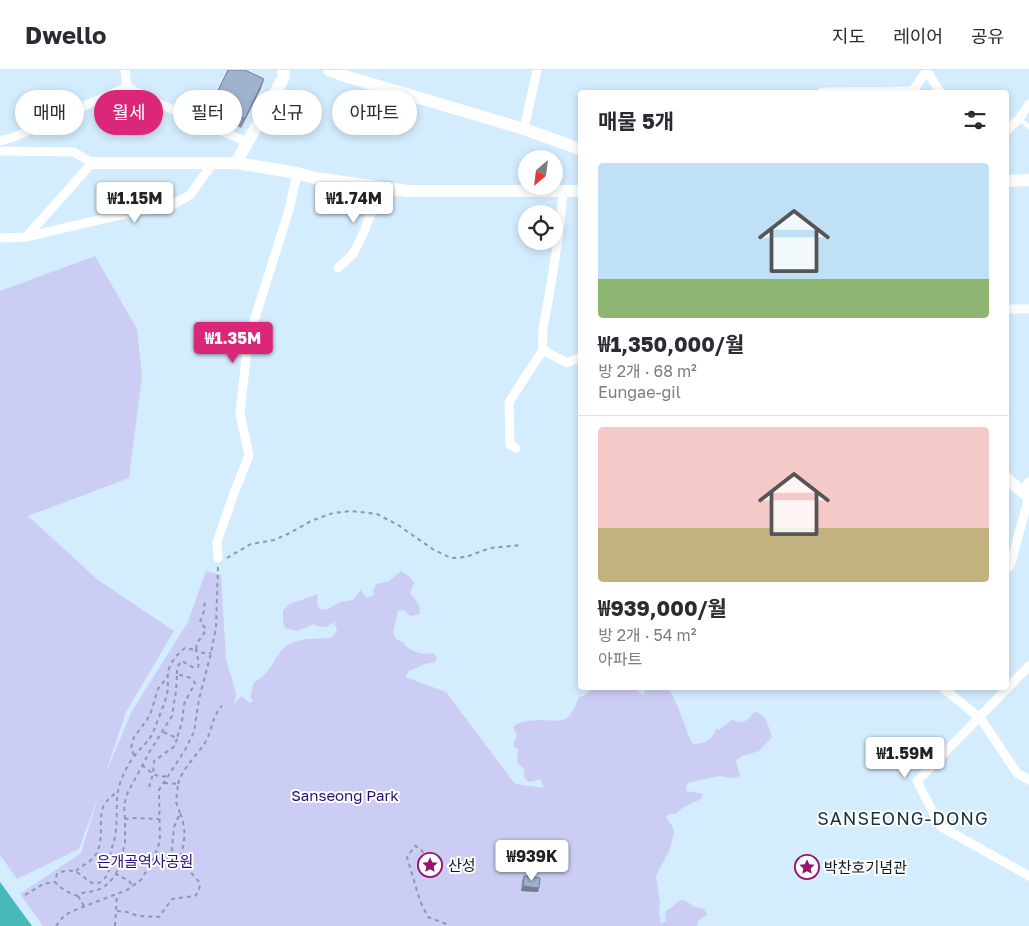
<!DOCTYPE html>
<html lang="ko">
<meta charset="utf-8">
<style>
body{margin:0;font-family:"Golos Text","Noto Sans KR",sans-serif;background:#f2f2f3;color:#2b2b33;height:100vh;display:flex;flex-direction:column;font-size:19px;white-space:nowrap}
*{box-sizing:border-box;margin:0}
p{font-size:16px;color:#7c7c81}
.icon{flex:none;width:28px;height:28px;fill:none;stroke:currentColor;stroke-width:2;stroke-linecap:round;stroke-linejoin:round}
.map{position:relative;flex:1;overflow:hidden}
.drawer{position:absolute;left:578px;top:20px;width:431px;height:600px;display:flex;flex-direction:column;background:#fff;border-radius:5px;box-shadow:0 2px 8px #0003}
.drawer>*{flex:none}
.banner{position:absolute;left:15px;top:20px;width:475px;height:45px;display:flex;gap:10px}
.needle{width:32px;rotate:208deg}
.buttons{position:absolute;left:518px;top:80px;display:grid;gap:10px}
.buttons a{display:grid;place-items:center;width:45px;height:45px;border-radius:50%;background:#fff;box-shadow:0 2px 8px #0003;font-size:25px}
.price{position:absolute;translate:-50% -42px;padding:0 11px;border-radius:5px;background:#fff;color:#222;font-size:16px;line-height:32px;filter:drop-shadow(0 1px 2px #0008)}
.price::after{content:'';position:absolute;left:50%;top:30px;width:15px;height:11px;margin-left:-8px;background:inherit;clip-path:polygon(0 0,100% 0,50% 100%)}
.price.current{background:#db2777;color:#fff}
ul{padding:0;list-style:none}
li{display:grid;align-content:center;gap:10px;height:265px;padding:0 20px}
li+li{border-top:1px solid #e1e1e2}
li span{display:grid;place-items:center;height:155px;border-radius:5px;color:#555}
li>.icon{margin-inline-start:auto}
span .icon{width:90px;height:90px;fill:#fffc;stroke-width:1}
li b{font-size:21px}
h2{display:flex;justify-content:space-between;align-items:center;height:60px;padding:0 20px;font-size:21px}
.pill{padding:0 18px;border-radius:22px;background:#fff;box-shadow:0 2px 8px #0003;font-size:18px;line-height:45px}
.pill.current{background:#db2777;color:#fff}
header{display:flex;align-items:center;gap:30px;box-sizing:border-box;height:70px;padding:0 25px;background:#fff;border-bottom:1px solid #e1e1e2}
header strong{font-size:24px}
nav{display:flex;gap:28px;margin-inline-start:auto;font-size:18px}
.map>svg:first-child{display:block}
</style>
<header>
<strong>Dwello</strong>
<nav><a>지도</a><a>레이어</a><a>공유</a></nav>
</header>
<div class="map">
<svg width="1029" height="856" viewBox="0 0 1029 856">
<rect width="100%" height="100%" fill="#d3ecfe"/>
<path fill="#cbcdf4" d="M95,186L137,259L142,306L129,408L28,446L98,510L174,561L126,642L105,705L132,641L188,552L206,501L221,505L226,589L236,623L234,636L237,630L242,626L250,633L253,631L250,627L254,612C272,605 273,585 288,575C302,567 316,569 331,568L337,561L334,552C326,558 323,559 314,554L297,561L285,558L283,550V540L290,534L318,524L317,532L319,539L326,540L340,532L353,530L361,520L366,528L374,525L373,521L376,514L389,511L401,501L410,507L414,513L410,524C417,530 420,535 420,544L410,546L404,540L398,541L393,563L397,570L403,572L408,578L416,582L424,584L433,583L437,588L434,593C424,592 418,598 409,601L405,607L446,622L515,714L544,718L540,709L530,712L526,710L523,704L525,700L517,692L518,679L513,676L517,665L513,657C528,644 560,655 567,648C573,643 576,634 579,627L584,626L593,618H635L643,625L646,619C653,617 663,616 669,621C676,626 687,665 693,674C704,675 713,669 716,659L719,660L732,650C742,654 748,652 754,642C767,644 768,656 772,667L759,681L742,686L736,690L740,706L735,708L719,706L687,713L686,721L703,724L701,729L682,738L676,744H670L666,747L673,757L674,763L670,779L656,806L660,833L659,842L661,854L666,851L665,843C668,838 674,837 678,831L684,830L695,837L704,839L707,845L698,851L697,856H43L20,824L81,783L99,724L79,779L17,809L0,785V221Z"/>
<polygon fill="#48b8b9" points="0,812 32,856 0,856"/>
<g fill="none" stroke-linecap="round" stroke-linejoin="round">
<g stroke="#879ba9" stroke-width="2" stroke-dasharray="4 4" stroke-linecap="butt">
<polyline points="227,488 251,474 274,470 288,464 311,451 333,443 351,441 377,444 398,455 434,480 451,488 466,487 490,478 522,475"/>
<polyline points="177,604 177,597 182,591 194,598 198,597 199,593 196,580 203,583 211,583"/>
<polyline points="134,685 131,678 134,667 147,650 151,642 158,619 168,606"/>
<polyline points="142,695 153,704 149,717"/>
<polyline points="166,706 161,707 153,704 154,691 175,676 177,668"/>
<polyline points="164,713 178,714 176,732 180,743"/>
<path d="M178,714C183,697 197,686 206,671C212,660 212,646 222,636"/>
<polyline points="125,749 124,736 127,724 150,681 172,646 176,621 177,604 191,608 195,613 184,634 182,652 177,668 163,662"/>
<path d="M171,789L174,757L180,743C187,759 185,776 178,792"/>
<polyline points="427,790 421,779 415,776 407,787 420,831 428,847 446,854 447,856"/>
<path d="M76,801C81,796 89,793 94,787C106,772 97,749 104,735C108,729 113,725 118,721"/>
<polyline points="116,804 125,774 125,749 135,748 159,749"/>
<polyline points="25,825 43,814 55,812"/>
<path d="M78,826C69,823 61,819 55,812L57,804C83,790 87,824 103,810C113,801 109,785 113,774C119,756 115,739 118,721C120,710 128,693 136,684C143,675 150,671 154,660C158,649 164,636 167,624C169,616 167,609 168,602C170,593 178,583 185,578L196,580C196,571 203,567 206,559L200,552L204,541L205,529"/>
<path d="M84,836L78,826C84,820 90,823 97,820C105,818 112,810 116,804L129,811L133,816"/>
<path d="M117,841L127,842L138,846L159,847L172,829L195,826L199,821L200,813C186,796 178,788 155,788"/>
<polyline points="56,856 63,847 70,842 127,820 141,810 154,788 160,771 159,720 185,680 194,662 199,629 211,583 216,557 218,495"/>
<polyline points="115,856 117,824"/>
</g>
<polyline stroke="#fff" stroke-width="4.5" points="1019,49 1029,57"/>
<g stroke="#fff" stroke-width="9">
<polyline points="125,0 127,17"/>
<polyline points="927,1 940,22"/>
<polyline points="127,17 153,31 247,72"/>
<polyline points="822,22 913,21"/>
<polyline points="912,22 927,0"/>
<polyline points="524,59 537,0"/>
<polyline points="1006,61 1019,49 1029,34"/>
<polyline points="0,71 14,67 127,17"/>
<polyline points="0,81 74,82 92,93 26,167 0,168"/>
<polyline points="26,167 137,141 167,138 190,125 213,93"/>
<polyline points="338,198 353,184 362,166 381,119"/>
<polyline points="1006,239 1029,239"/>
<path d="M543,280C541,258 546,246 549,226C555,191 561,156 563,121"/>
<polyline points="516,378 510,375 509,332 543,280 567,293 580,287"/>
<polyline points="1022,421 1029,412"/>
<polyline points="218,488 217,472 233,426 249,385 240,344 248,270 289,140 297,103"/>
<polyline points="1006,499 1010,496 1029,427"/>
<polyline points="1029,596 917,711 940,756 1029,806"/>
<polyline points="943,618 981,649 1017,703 1029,710"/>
</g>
<g stroke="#fff" stroke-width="12">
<polyline points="329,0 348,7 524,59 580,79"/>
<polyline points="92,93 236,93 297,103 315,108 407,121 580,121"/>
<polyline points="236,93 284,7 283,0"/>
<polyline points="1006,111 1029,110"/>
<polyline points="1006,408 1029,427"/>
</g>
</g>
<g fill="#8a99b1">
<polygon points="261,18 241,58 209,42 212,33"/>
<polygon points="524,806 538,822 521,821 522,811"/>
</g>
<g fill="#717d90">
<polygon points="264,9 261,18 241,58 245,49"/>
<polygon points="523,816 539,818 538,822 521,821"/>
</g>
<g fill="#a1b2ce" stroke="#717d90">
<polygon points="228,0 245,0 264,9 245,49 212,33"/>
<polygon points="524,806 540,808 539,818 523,816"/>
</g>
<defs>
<symbol id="sight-ring" viewBox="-11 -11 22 22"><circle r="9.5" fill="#fff" stroke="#97146a" stroke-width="1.5"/><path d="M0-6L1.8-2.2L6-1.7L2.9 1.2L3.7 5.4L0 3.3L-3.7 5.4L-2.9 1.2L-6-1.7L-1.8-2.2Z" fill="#97146a"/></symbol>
</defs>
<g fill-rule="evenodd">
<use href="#sight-ring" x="416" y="781" width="28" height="28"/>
<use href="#sight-ring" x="793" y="783" width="28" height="28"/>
</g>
<g text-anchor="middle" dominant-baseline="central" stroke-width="4" stroke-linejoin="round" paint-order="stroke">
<g font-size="15" fill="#280f75" stroke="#fff">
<text x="345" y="725">Sanseong Park</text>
<text x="145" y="791">은개골역사공원</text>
</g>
<g font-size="15" fill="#0c171f" stroke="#fff" text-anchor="start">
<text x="448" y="795">산성</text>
<text x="824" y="797">박찬호기념관</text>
</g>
<g font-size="18" letter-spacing="1" fill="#163142" stroke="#fff">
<text x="903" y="748">SANSEONG-DONG</text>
</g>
</g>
</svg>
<div class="buttons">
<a><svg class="needle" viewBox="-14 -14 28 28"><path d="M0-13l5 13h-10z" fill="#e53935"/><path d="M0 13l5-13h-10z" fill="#7c7c81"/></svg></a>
<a><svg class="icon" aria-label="locate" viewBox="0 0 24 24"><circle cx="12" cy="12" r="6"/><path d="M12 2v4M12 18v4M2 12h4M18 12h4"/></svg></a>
</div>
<b class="price" style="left:135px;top:154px">₩1.15M</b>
<b class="price" style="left:354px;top:154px">₩1.74M</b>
<b class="price current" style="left:233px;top:294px">₩1.35M</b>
<b class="price" style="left:905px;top:709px">₩1.59M</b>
<b class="price" style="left:532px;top:812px">₩939K</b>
<div class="banner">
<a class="pill">매매</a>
<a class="pill current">월세</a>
<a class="pill">필터</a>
<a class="pill">신규</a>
<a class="pill">아파트</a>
</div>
<section class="drawer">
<h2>매물 5개<svg class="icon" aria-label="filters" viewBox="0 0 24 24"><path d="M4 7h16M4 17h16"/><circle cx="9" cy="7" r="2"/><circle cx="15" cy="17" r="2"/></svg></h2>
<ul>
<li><span style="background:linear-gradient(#bfe0f5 75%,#8fb573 0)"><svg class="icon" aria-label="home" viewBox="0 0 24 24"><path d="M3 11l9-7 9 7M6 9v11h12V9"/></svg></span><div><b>₩1,350,000/월</b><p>방 2개 · 68 m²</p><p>Eungae-gil</p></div></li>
<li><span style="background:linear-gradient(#f6c9c9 65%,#c2b280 0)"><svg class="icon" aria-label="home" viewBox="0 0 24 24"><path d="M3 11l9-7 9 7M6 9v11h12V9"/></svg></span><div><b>₩939,000/월</b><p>방 2개 · 54 m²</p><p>아파트</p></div></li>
</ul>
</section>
</div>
